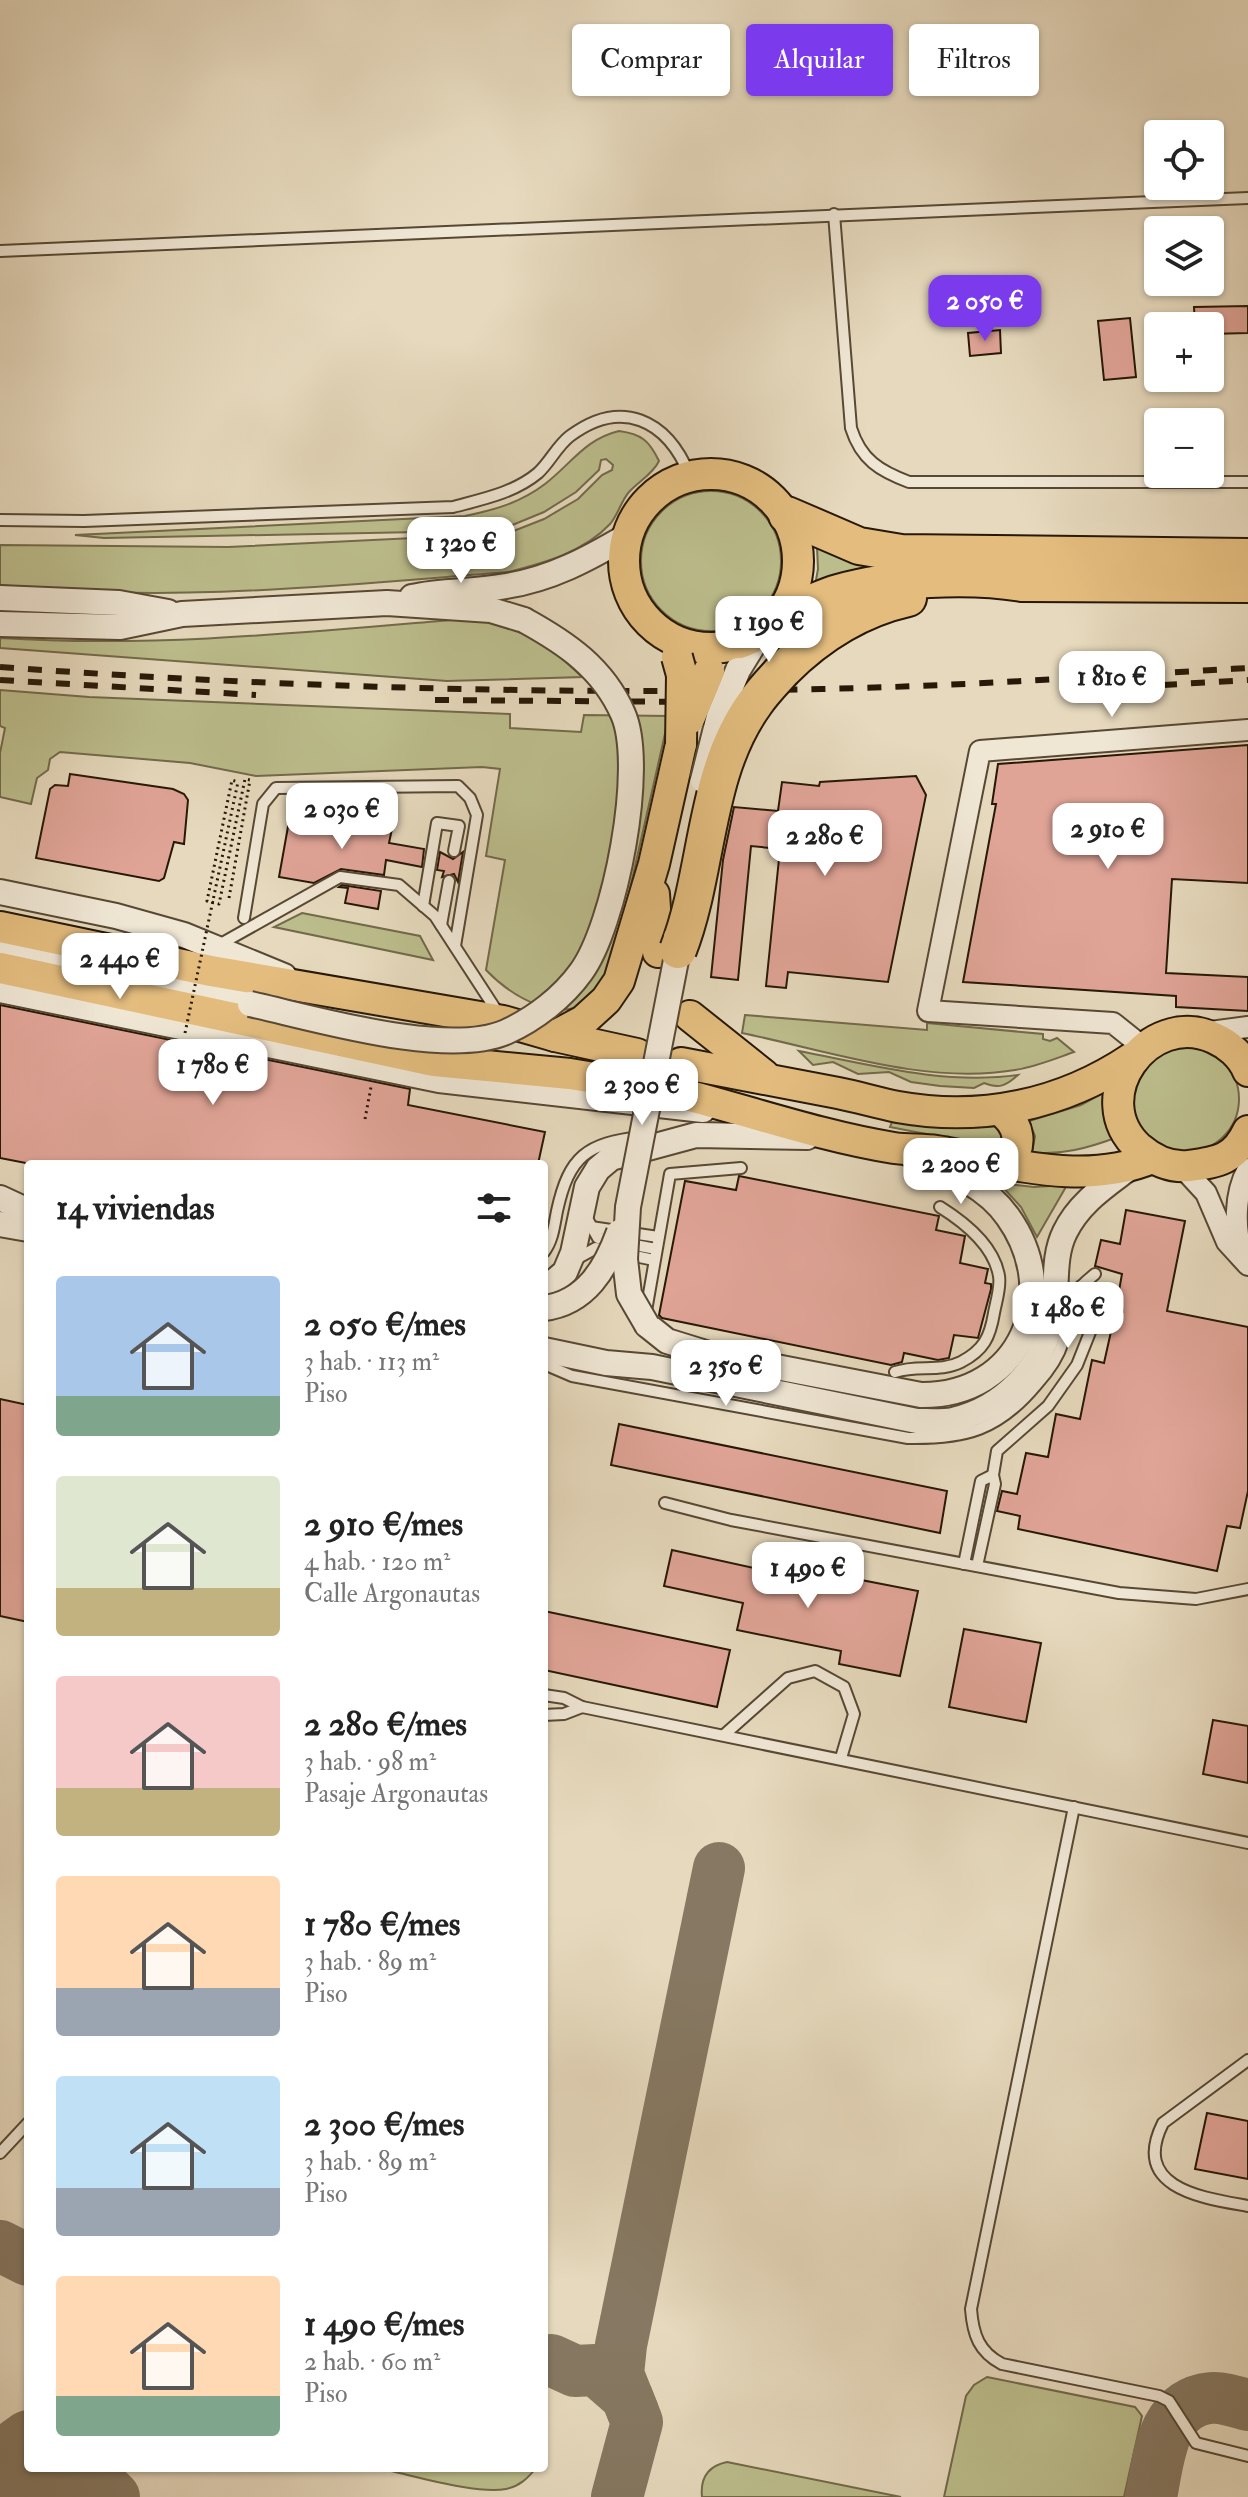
<!DOCTYPE html>
<html lang="es">
<meta charset="utf-8">
<style>
body{margin:0;font-family:"IM FELL Double Pica",serif;background:#f2f2f2;color:#222;height:100vh;display:flex;flex-direction:column;font-size:30px;white-space:nowrap}
*{box-sizing:border-box;margin:0}
p{font-size:26px;color:#767676}
.icon{flex:none;width:44px;height:44px;fill:none;stroke:currentColor;stroke-width:2;stroke-linecap:round;stroke-linejoin:round}
.map{position:relative;flex:1;overflow:hidden}
.panel{position:absolute;left:24px;top:1160px;width:524px;height:1312px;display:flex;flex-direction:column;background:#fff;border-radius:8px;box-shadow:0 2px 6px #0004}
.panel>*{flex:none}
.top-card{position:absolute;left:572px;top:24px;width:556px;height:72px;display:flex;gap:16px}
.controls{position:absolute;left:1144px;top:120px;display:grid;gap:16px}
.controls a{display:grid;place-items:center;width:80px;height:80px;border-radius:8px;background:#fff;box-shadow:0 2px 6px #0004;font-size:40px}
.price{position:absolute;translate:-50% -68px;padding:0 18px;border-radius:16px;background:#fff;color:#222;font-size:26px;line-height:52px;filter:drop-shadow(0 2px 4px #0008)}
.price::after{content:'';position:absolute;left:50%;top:48px;width:24px;height:18px;margin-left:-12px;background:inherit;clip-path:polygon(0 0,100% 0,50% 100%)}
.price.selected{background:#7c3aed;color:#fff}
ul{padding:0;list-style:none}
li{display:flex;align-items:center;gap:24px;height:200px;padding:0 32px}
li span{display:grid;place-items:center;flex:none;width:224px;height:160px;border-radius:8px;color:#555}
li>.icon{margin-inline-start:auto}
span .icon{width:96px;height:96px;fill:#fffc;stroke-width:1}
li b{font-size:34px}
h2{display:flex;justify-content:space-between;align-items:center;height:96px;padding:0 32px;font-size:34px}
.pill{padding:0 28px;border-radius:8px;background:#fff;box-shadow:0 2px 6px #0004;font-size:28px;line-height:72px}
.pill.selected{background:#7c3aed;color:#fff}
.map>svg:first-child{display:block}
</style>
<div class="map">
<svg width="1248" height="2497" viewBox="0 0 1248 2497">
<rect width="100%" height="100%" fill="#e6d9bd"/>
<filter id="stains"><feTurbulence type="fractalNoise" baseFrequency=".0025" numOctaves="4"/><feColorMatrix values="0 0 0 0 .2 0 0 0 0 .09 0 0 0 0 .02 0 0 0 .5 -.17"/></filter>
<radialGradient id="worn" r=".72"><stop offset=".6" stop-color="#630" stop-opacity="0"/><stop offset="1" stop-color="#630" stop-opacity=".3"/></radialGradient>
<g fill="#bcbd8c" stroke="#726a4a" stroke-width="2">
<path d="M619,431C641,434 649,440 659,461C653,474 639,481 629,492C621,501 618,515 610,524C584,552 544,563 508,572C341,585 168,604 0,585V545L228,547L414,538L472,540L511,532L544,519L578,499L602,475L612,470L613,465L606,459L601,460L599,470L576,492L544,512L510,526L470,531L104,538L75,535L465,516C494,510 520,503 545,484C571,464 585,439 619,431Z"/>
<circle cx="711" cy="561" r="70"/>
<polygon points="817,547 939,570 814,591 818,569"/>
<path d="M463,619C521,623 541,638 582,677L447,681L0,648V638C155,648 309,632 463,619Z"/>
<path d="M0,690L89,697L510,714V728L581,732L584,715L669,716L613,964C607,974 602,989 593,997C561,1028 510,995 486,970L505,860L486,856L500,769L482,767L256,776L190,763L60,752L50,759L48,770L37,778L31,804L0,797V753L5,728L0,726Z"/>
<polygon points="302,913 420,936 433,960 274,927"/>
<path d="M745,1015L927,1030V1023L1043,1034V1039L1050,1041L1057,1038L1074,1052C1054,1059 1035,1067 1015,1070C926,1085 829,1051 742,1033Z"/>
<circle cx="1186" cy="1099" r="53"/>
<path d="M799,1051C871,1065 944,1085 1018,1075C1006,1086 999,1089 984,1083L974,1088L940,1086L911,1082L889,1072L858,1074L833,1062L813,1065Z"/>
<path d="M1103,1093L1115,1138C1088,1148 1062,1155 1032,1153L1035,1136L1029,1121L1081,1105Z"/>
<polygon points="892,1122 957,1128 1006,1126 1003,1149 890,1127"/>
<polygon points="999,1183 1034,1187 1067,1185 1037,1237 1021,1207"/>
<polygon points="987,2377 1135,2407 1142,2416 1124,2497 944,2497 966,2396 974,2385"/>
<path d="M727,2462L901,2497H702C700,2478 708,2466 727,2462Z"/>
<path d="M377,2468H536C528,2478 520,2486 506,2489C476,2495 409,2474 377,2468Z"/>
</g>
<g fill="none" stroke-linecap="round" stroke-linejoin="round">
<g stroke="#867862" stroke-width="52">
<polyline points="0,2246 28,2260"/>
<polyline points="551,2360 575,2371 596,2370 627,2397 633,2412"/>
<polyline points="0,2456 28,2436"/>
<polyline points="85,2468 114,2497"/>
<polyline points="0,2485 59,2497"/>
<polyline points="617,2497 637,2422 618,2374 621,2345 719,1868"/>
<path d="M1151,2497C1159,2458 1161,2403 1211,2398C1222,2397 1237,2402 1248,2405"/>
</g>
</g>
<g fill="#e0a497" stroke="#271807" stroke-width="2">
<polygon points="1248,306 1248,333 1210,334 1210,326 1195,326 1194,307"/>
<polygon points="1130,318 1136,377 1104,380 1098,321"/>
<polygon points="1000,330 1001,353 970,356 968,333"/>
<polygon points="1248,745 1248,883 1172,879 1166,973 1248,977 1248,1011 1176,1007 1176,996 963,982 996,804 992,804 998,764"/>
<polygon points="70,774 173,789 184,794 188,800 184,844 174,842 164,878 159,881 36,858 50,789 55,785 68,786"/>
<polygon points="916,776 926,795 888,982 788,972 786,988 766,986 780,849 751,846 738,980 711,977 723,860 734,807 778,811 782,782 819,786 820,782"/>
<polygon points="359,819 393,824 389,843 424,849 422,867 386,860 384,875 341,869 314,883 279,877 289,821 356,833"/>
<polygon points="440,852 453,859 463,852 458,882 454,874 442,877 444,871 437,870"/>
<polygon points="342,885 381,891 378,909 345,903 348,888 339,887"/>
<polygon points="0,1005 410,1089 408,1105 545,1132 538,1164 31,1164 0,1158"/>
<polygon points="739,1176 939,1216 936,1230 965,1236 960,1263 988,1269 985,1283 991,1284 991,1289 978,1338 954,1335 949,1358 938,1360 904,1353 902,1362 891,1365 662,1318 659,1315 685,1181 736,1190"/>
<polygon points="1126,1210 1185,1221 1167,1311 1248,1327 1248,1491 1240,1528 1227,1526 1217,1571 1018,1529 1020,1516 997,1511 1002,1491 1017,1494 1026,1453 1048,1457 1056,1414 1080,1419 1092,1360 1104,1363 1114,1318 1123,1312 1122,1307 1117,1302 1122,1274 1095,1266 1101,1240 1120,1244"/>
<polygon points="0,1399 28,1405 28,1622 0,1616"/>
<polygon points="619,1424 947,1491 940,1533 611,1465"/>
<polygon points="672,1550 854,1590 856,1579 918,1591 900,1676 839,1664 841,1651 737,1630 743,1603 664,1586"/>
<polygon points="544,1611 730,1650 717,1707 544,1670"/>
<polygon points="964,1629 1041,1643 1026,1722 949,1707"/>
<polygon points="1213,1720 1248,1726 1248,1783 1203,1774"/>
<polygon points="1207,2113 1248,2121 1248,2179 1195,2169"/>
</g>
<g fill="none" stroke-linecap="round" stroke-linejoin="round">
<defs>
<g id="service">
<path d="M834,214L851,428C861,460 880,471 909,482H1248"/>
<polyline points="0,251 1248,198"/>
<path d="M0,520L84,521L453,507C483,499 514,493 538,473C550,462 557,446 570,436C621,398 667,419 690,476"/>
<polyline points="423,906 437,823 459,826 454,851"/>
<polyline points="244,918 263,804 276,788 458,786 470,798 477,815 455,946"/>
<polyline points="441,925 449,881"/>
<polyline points="217,946 340,877 399,885 435,916 500,1016"/>
<polyline points="585,1215 598,1238 656,1249"/>
<polyline points="591,1227 658,1237"/>
<path d="M544,1252C553,1240 554,1226 557,1211C569,1156 587,1143 641,1137"/>
<polyline points="625,1254 654,1260"/>
<polyline points="576,1259 596,1248 609,1251"/>
<polyline points="1081,1286 1100,1307 1115,1310"/>
<polyline points="646,1311 670,1174 741,1168"/>
<path d="M544,1364L572,1376L908,1438C966,1439 999,1430 1037,1384C1048,1372 1058,1358 1063,1342C1075,1304 1059,1303 1095,1274"/>
<path d="M895,1372C918,1364 939,1373 961,1362C984,1350 990,1337 994,1313C996,1302 1001,1287 999,1276C994,1246 964,1222 940,1207"/>
<polyline points="665,1503 731,1520 1119,1593 1196,1599 1248,1589"/>
<polyline points="964,1564 981,1481 993,1475"/>
<polyline points="977,1566 995,1484 993,1475 997,1451 1048,1406 1077,1365 1100,1307"/>
<polyline points="544,1695 564,1698 582,1707 1248,1843"/>
<polyline points="544,1715 564,1714 582,1707"/>
<polyline points="724,1735 788,1678 815,1671 844,1687 854,1714 841,1758"/>
<path d="M1074,1807L971,2309C973,2335 979,2352 1002,2364L1159,2396L1169,2401L1196,2443L1248,2456"/>
<path d="M1248,2060L1163,2123C1130,2189 1204,2198 1248,2206"/>
<polyline points="0,2153 28,2123"/>
</g>
<g id="minor">
<polyline points="1203,1033 1248,1027"/>
<polyline points="1143,1047 1113,1023 928,1011 980,751 1248,730"/>
<polyline points="1182,1167 1206,1193 1227,1242 1248,1265"/>
<path d="M1243,1256C1234,1230 1234,1194 1248,1169"/>
</g>
<g id="tertiary">
<path d="M412,597C443,590 475,592 506,586C551,579 588,559 627,536"/>
<polyline points="0,598 119,603 168,612"/>
<polyline points="0,624 120,627 182,614 387,603 491,610 524,620"/>
<polyline points="738,670 760,634"/>
<polyline points="0,892 116,916 184,935 284,976"/>
<polyline points="0,950 250,1004"/>
<polyline points="0,990 439,1080 703,1110"/>
<polyline points="0,1198 28,1211"/>
<polyline points="0,1224 28,1229"/>
<polyline points="544,1290 565,1272 573,1253 587,1187 598,1169 611,1158 696,1135 807,1137"/>
<path d="M647,1325L667,1341L709,1354L921,1395C1021,1396 1063,1294 1008,1217C985,1184 946,1170 911,1155"/>
<path d="M544,1350L606,1363L652,1367L917,1421C928,1421 942,1422 953,1420C1004,1408 1043,1367 1053,1316C1058,1288 1052,1258 1065,1232C1079,1203 1104,1187 1129,1168"/>
</g>
<g id="primary">
<circle cx="711" cy="561" r="87"/>
<polyline points="654,894 658,952"/>
<polyline points="0,927 211,971 503,1021 555,1036 637,1054"/>
<polyline points="0,968 434,1061 570,1074 631,1084"/>
<polyline points="690,1016 764,1075"/>
<polyline points="555,1036 583,1021 606,1000 619,981 654,864 681,744"/>
<path d="M681,1063C733,1073 785,1083 838,1093C858,1097 878,1103 898,1107C981,1122 1062,1105 1132,1058"/>
<path d="M1248,1071C1242,1056 1228,1044 1214,1038C1148,1008 1084,1098 1139,1148C1153,1160 1171,1168 1189,1166C1219,1162 1235,1159 1248,1131"/>
<path d="M675,1092C745,1110 824,1137 894,1148C908,1150 922,1149 937,1151C1008,1162 1083,1187 1152,1158"/>
<path d="M1001,1111C1020,1125 1023,1145 1008,1165"/>
</g>
<g id="motorway">
<polyline points="787,515 859,546 901,553 1248,557"/>
<path d="M776,620C796,611 817,599 838,593C891,578 968,574 1022,583L1248,584"/>
<path d="M783,670C818,635 859,609 908,598"/>
</g>
</defs>
<use href="#service" stroke="#574834" stroke-width="14"/>
<use href="#minor" stroke="#574834" stroke-width="24"/>
<use href="#tertiary" stroke="#574834" stroke-width="28"/>
<use href="#primary" stroke="#271807" stroke-width="34"/>
<use href="#motorway" stroke="#271807" stroke-width="40"/>
<g stroke="#271807" stroke-width="3" stroke-dasharray="2 4" stroke-linecap="butt">
<polyline points="229,898 250,780 245,779 219,904 207,901 232,780 238,782"/>
<polyline points="365,1119 371,1087"/>
</g>
<use href="#service" stroke="#efe6d4" stroke-width="10"/>
<use href="#minor" stroke="#efe6d4" stroke-width="20"/>
<use href="#tertiary" stroke="#efe6d4" stroke-width="24"/>
<use href="#primary" stroke="#e3bc7e" stroke-width="30"/>
<use href="#motorway" stroke="#e3bc7e" stroke-width="36"/>
<g stroke="#271807" stroke-width="6" stroke-dasharray="14 14" stroke-linecap="butt">
<path d="M0,667C274,687 547,695 822,689C964,686 1106,676 1248,668"/>
<polyline points="0,680 256,695"/>
<polyline points="1163,685 1248,680"/>
<polyline points="435,700 699,702"/>
</g>
<defs>
<g id="tertiary-bridge">
<polyline points="703,780 719,716 738,670"/>
<path d="M250,1004C314,1018 446,1058 506,1032C535,1019 563,997 581,972C615,926 646,766 623,714C603,668 566,643 524,620"/>
<path d="M544,1308C586,1303 606,1268 619,1232"/>
<polyline points="647,1325 629,1294 625,1259 628,1207 678,950 676,937"/>
</g>
<g id="primary-bridge">
<polyline points="677,657 682,675 681,744"/>
<polyline points="689,719 709,671"/>
</g>
<path id="motorway-bridge" d="M678,950C709,871 703,774 755,703C763,691 774,680 783,670"/>
</defs>
<use href="#tertiary-bridge" stroke="#574834" stroke-width="28" stroke-linecap="butt"/>
<use href="#primary-bridge" stroke="#271807" stroke-width="34" stroke-linecap="butt"/>
<use href="#motorway-bridge" stroke="#271807" stroke-width="40" stroke-linecap="butt"/>
<polyline stroke="#271807" stroke-width="3" stroke-dasharray="2 4" stroke-linecap="butt" points="185,1033 238,782"/>
<use href="#tertiary-bridge" stroke="#efe6d4" stroke-width="24"/>
<use href="#primary-bridge" stroke="#e3bc7e" stroke-width="30"/>
<use href="#motorway-bridge" stroke="#e3bc7e" stroke-width="36"/>
</g>
<rect width="100%" height="100%" filter="url(#stains)"/>
<rect width="100%" height="100%" fill="url(#worn)"/>
</svg>
<div class="controls">
<a><svg class="icon" aria-label="locate" viewBox="0 0 24 24"><circle cx="12" cy="12" r="6"/><path d="M12 2v4M12 18v4M2 12h4M18 12h4"/></svg></a>
<a><svg class="icon" aria-label="layers" viewBox="0 0 24 24"><path d="M12 4l9 5-9 5-9-5zM3 14l9 5 9-5"/></svg></a>
<a>+</a>
<a>−</a>
</div>
<b class="price selected" style="left:985px;top:343px">2 050 €</b>
<b class="price" style="left:461px;top:585px">1 320 €</b>
<b class="price" style="left:769px;top:664px">1 190 €</b>
<b class="price" style="left:1112px;top:719px">1 810 €</b>
<b class="price" style="left:342px;top:851px">2 030 €</b>
<b class="price" style="left:1108px;top:871px">2 910 €</b>
<b class="price" style="left:825px;top:878px">2 280 €</b>
<b class="price" style="left:120px;top:1001px">2 440 €</b>
<b class="price" style="left:213px;top:1107px">1 780 €</b>
<b class="price" style="left:642px;top:1127px">2 300 €</b>
<b class="price" style="left:961px;top:1206px">2 200 €</b>
<b class="price" style="left:1068px;top:1350px">1 480 €</b>
<b class="price" style="left:726px;top:1408px">2 350 €</b>
<b class="price" style="left:808px;top:1610px">1 490 €</b>
<div class="top-card">
<a class="pill">Comprar</a>
<a class="pill selected">Alquilar</a>
<a class="pill">Filtros</a>
</div>
<section class="panel">
<h2>14 viviendas<svg class="icon" aria-label="filters" viewBox="0 0 24 24"><path d="M4 7h16M4 17h16"/><circle cx="9" cy="7" r="2"/><circle cx="15" cy="17" r="2"/></svg></h2>
<ul>
<li><span style="background:linear-gradient(#a9c7e8 75%,#7fa58c 0)"><svg class="icon" aria-label="home" viewBox="0 0 24 24"><path d="M3 11l9-7 9 7M6 9v11h12V9"/></svg></span><div><b>2 050 €/mes</b><p>3 hab. · 113 m²</p><p>Piso</p></div></li>
<li><span style="background:linear-gradient(#dfe7d0 70%,#c2b280 0)"><svg class="icon" aria-label="home" viewBox="0 0 24 24"><path d="M3 11l9-7 9 7M6 9v11h12V9"/></svg></span><div><b>2 910 €/mes</b><p>4 hab. · 120 m²</p><p>Calle Argonautas</p></div></li>
<li><span style="background:linear-gradient(#f6c9c9 70%,#c2b280 0)"><svg class="icon" aria-label="home" viewBox="0 0 24 24"><path d="M3 11l9-7 9 7M6 9v11h12V9"/></svg></span><div><b>2 280 €/mes</b><p>3 hab. · 98 m²</p><p>Pasaje Argonautas</p></div></li>
<li><span style="background:linear-gradient(#ffd9b3 70%,#9aa5b1 0)"><svg class="icon" aria-label="home" viewBox="0 0 24 24"><path d="M3 11l9-7 9 7M6 9v11h12V9"/></svg></span><div><b>1 780 €/mes</b><p>3 hab. · 89 m²</p><p>Piso</p></div></li>
<li><span style="background:linear-gradient(#bfe0f5 70%,#9aa5b1 0)"><svg class="icon" aria-label="home" viewBox="0 0 24 24"><path d="M3 11l9-7 9 7M6 9v11h12V9"/></svg></span><div><b>2 300 €/mes</b><p>3 hab. · 89 m²</p><p>Piso</p></div></li>
<li><span style="background:linear-gradient(#ffd9b3 75%,#7fa58c 0)"><svg class="icon" aria-label="home" viewBox="0 0 24 24"><path d="M3 11l9-7 9 7M6 9v11h12V9"/></svg></span><div><b>1 490 €/mes</b><p>2 hab. · 60 m²</p><p>Piso</p></div></li>
</ul>
</section>
</div>
